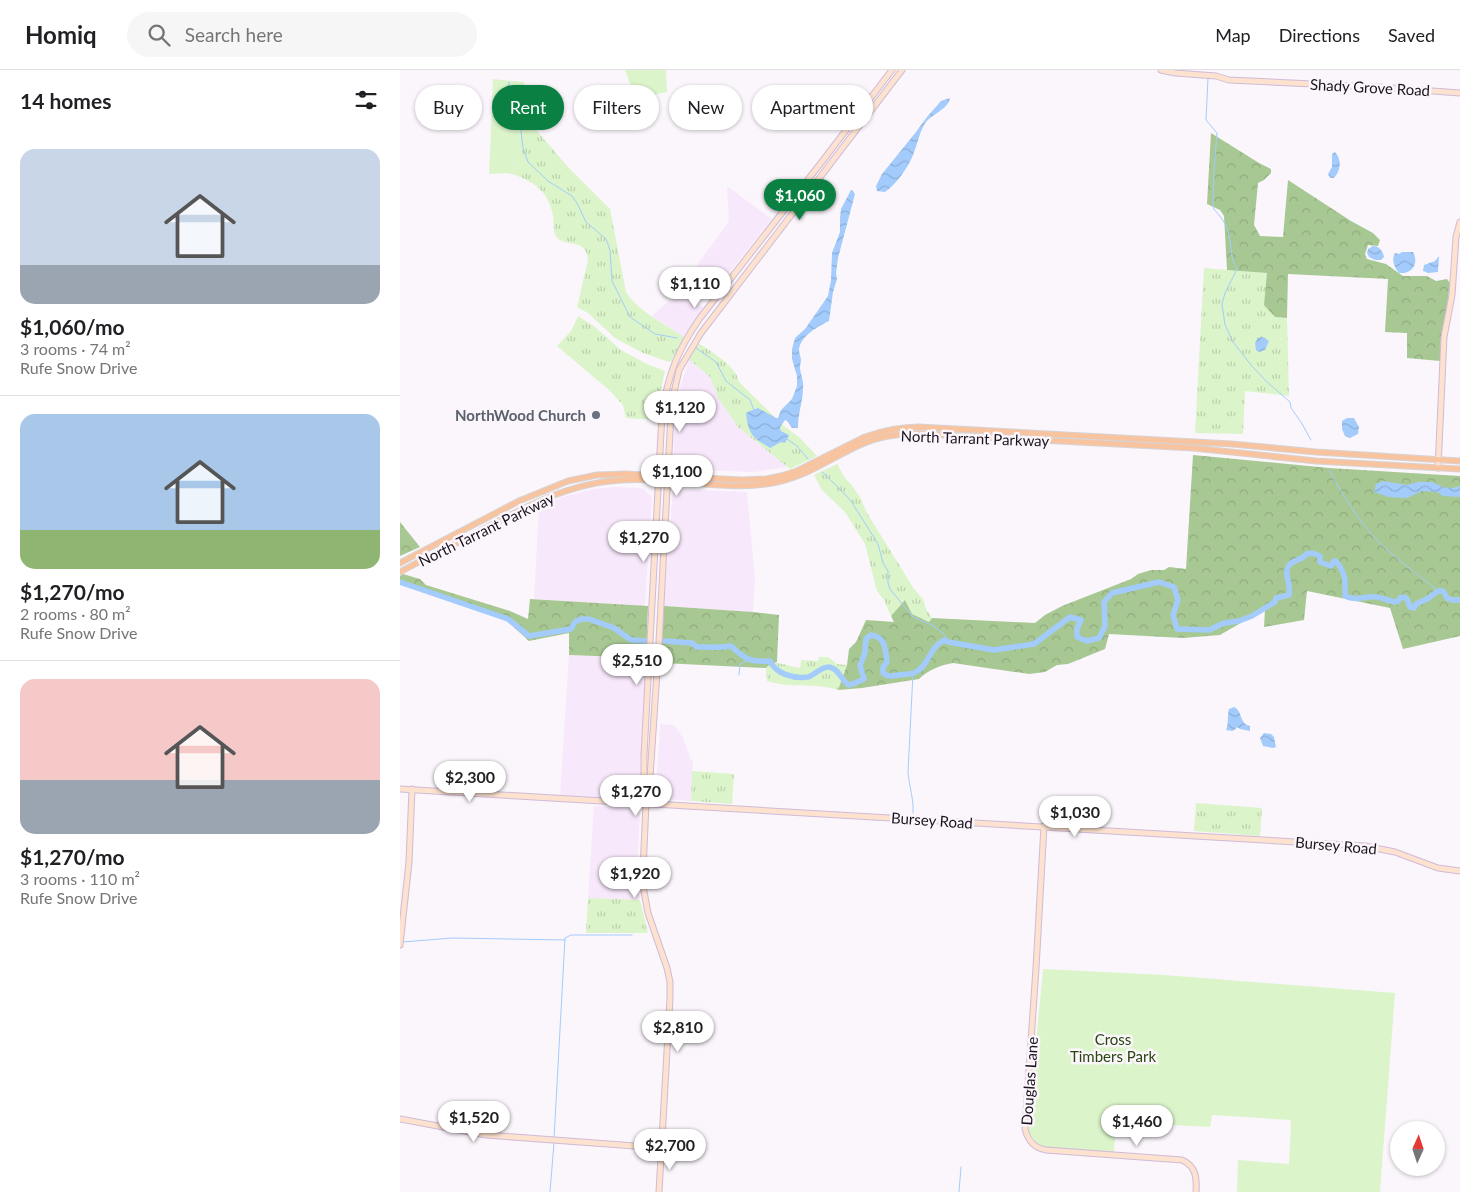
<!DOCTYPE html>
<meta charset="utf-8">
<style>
body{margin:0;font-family:Lato,sans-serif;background:#f6f6f6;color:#202124;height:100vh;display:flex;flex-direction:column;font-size:19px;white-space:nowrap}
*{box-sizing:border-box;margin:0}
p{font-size:16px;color:#757577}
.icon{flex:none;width:28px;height:28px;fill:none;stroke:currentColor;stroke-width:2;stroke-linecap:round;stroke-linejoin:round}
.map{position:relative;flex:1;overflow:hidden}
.sheet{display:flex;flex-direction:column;background:#fff;width:400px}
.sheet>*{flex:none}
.banner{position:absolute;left:15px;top:15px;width:475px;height:45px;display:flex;gap:10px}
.needle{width:32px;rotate:3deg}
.buttons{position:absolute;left:990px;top:1051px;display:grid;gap:10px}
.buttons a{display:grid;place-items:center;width:55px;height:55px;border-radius:50%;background:#fff;box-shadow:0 1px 4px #0004;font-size:25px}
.price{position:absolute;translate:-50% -42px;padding:0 11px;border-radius:18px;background:#fff;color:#222;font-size:16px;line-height:32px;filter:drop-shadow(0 1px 2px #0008)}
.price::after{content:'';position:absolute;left:50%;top:30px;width:15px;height:11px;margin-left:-8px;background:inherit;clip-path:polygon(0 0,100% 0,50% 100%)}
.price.selected{background:#0b8043;color:#fff}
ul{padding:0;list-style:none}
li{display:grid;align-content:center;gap:10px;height:265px;padding:0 20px}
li+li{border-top:1px solid #e0e0e0}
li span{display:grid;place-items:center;height:155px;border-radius:15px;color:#555}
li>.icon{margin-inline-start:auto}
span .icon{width:90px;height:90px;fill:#fffc;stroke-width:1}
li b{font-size:21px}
h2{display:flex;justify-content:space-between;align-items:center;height:60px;padding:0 20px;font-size:21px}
.pill{padding:0 18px;border-radius:22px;background:#fff;box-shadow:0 1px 4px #0004;font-size:18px;line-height:45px}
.pill.selected{background:#0b8043;color:#fff}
header{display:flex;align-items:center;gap:30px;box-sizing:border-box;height:70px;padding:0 25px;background:#fff;border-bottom:1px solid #e0e0e0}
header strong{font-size:24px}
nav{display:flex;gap:28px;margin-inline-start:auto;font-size:18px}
.search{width:350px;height:45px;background:#f6f6f6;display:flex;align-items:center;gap:12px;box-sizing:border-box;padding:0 18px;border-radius:28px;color:#757577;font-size:19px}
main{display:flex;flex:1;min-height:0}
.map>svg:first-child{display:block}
</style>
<header>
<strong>Homiq</strong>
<div class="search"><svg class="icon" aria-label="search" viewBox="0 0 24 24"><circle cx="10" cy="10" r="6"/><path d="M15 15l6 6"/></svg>Search here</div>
<nav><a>Map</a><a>Directions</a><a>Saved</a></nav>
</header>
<main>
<section class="sheet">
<h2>14 homes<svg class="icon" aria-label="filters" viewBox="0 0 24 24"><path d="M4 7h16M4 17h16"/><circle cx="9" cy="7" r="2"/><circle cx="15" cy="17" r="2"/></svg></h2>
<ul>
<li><span style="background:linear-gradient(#c9d6e8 75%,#9aa5b1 0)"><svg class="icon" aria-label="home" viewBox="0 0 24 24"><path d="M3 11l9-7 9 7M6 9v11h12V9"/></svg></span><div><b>$1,060/mo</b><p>3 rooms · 74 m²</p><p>Rufe Snow Drive</p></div></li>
<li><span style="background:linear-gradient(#a9c7e8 75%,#8fb573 0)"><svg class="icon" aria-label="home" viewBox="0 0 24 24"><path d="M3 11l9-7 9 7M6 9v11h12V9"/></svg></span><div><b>$1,270/mo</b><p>2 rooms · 80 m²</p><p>Rufe Snow Drive</p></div></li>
<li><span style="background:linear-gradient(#f6c9c9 65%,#9aa5b1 0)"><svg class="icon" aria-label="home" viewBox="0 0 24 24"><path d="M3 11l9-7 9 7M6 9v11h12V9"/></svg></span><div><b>$1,270/mo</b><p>3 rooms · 110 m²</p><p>Rufe Snow Drive</p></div></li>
</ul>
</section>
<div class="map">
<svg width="1060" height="1122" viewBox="0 0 1060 1122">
<defs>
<pattern id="grass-tufts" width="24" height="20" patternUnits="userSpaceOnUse" patternTransform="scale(1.25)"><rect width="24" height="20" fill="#dbf4ca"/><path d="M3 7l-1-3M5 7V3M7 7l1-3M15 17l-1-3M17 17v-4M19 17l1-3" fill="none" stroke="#bbd0ad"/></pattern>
<pattern id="forest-crowns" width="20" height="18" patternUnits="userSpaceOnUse" patternTransform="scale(1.25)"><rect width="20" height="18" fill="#a8c893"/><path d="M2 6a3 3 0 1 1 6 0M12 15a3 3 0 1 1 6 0" fill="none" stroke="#90ab7e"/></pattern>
<pattern id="water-waves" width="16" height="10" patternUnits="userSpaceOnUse" patternTransform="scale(1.25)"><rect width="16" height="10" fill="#a3ccfc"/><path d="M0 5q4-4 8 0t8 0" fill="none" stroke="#8caed7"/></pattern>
</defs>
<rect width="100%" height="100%" fill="#fbf6fc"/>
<g fill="#f8e8fb">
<polygon points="327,116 372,149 308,229 287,216 299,192 329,151"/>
<polygon points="280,221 294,229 305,239 284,267 252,246"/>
<polygon points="289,290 310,307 318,328 338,357 388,397 354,402 273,399 275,344 281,314"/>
<polygon points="215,417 243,418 252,428 245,536 134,529 139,436 166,426 193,419"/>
<polygon points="273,419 347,422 355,509 353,542 264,536"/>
<polygon points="169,585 247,588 242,723 242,727 240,730 160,725"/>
<polygon points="260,654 274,655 283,668 291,690 293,690 291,731 260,729 256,725"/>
<polygon points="194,736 238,738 240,744 237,797 237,812 240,830 188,828"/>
</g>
<g fill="url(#grass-tufts)">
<path d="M93,9L124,12L128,30L129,47L137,61L167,96L210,139L226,222C239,242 265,254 284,267L272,291L269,292L243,283L215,268L188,243L177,237L188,190C186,165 162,180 155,164C153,159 154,151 153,145C148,122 136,113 115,105L117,49L110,38L92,35Z"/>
<polygon points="804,198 867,203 875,247 887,248 889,326 845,321 843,364 795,363"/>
<polygon points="178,246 195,257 221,280 247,294 265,301 260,324 257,350 226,348 223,335 209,320 157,276 171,261"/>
<path d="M296,272C309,280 337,296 339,312L384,356L400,368L417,386L390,399L338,357L318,328L310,307L287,288Z"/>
<polygon points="437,394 445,408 451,414 460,427 467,443 514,519 523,529 526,539 532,548 529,552 512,544 505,530 491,546 484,530 477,521 465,474 445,442 422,420 414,405"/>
<path d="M419,587H428L437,594L447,595L438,620C415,612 390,619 367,611L366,598C377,588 387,597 400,598L401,590L418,591Z"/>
<polygon points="292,701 334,704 332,734 291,731"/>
<polygon points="796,733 862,738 860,766 794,761"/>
<polygon points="188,828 240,830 248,863 186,863"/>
</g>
<g fill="url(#forest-crowns)">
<polygon points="811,63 859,93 871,99 871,103 864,110 858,113 854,155 860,166 883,167 888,110 951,151 973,163 980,170 978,176 968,175 965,184 967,189 986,194 1003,206 1027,206 1036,211 1047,209 1050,213 1047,236 1041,265 1040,291 1007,288 1007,263 985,262 988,209 888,204 887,248 875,247 864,235 867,203 827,200 824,146 820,140 807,134"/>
<path d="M793,385L929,398L1060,406V566L1003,579L990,538L907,521L904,550L864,557L865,539L820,565L783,568L709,564L705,579L668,594L657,595L645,602L629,604L553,593C541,595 528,600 519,609L462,618L438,620L447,595L449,579L456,572L466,550L494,552L491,546L505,530L512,544L529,552L532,548L635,553L645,545L662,536L731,509L738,504L751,500H764L769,497L786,499Z"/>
<polygon points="0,452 20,477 0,486"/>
<polygon points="3,504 20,509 26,515 110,541 128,549 130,529 248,536 246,588 169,585 169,563 129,571 107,551 0,514 0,506"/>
<polygon points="264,536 353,542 379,545 377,592 368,596 366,598 261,593"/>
</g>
<g fill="#dbf4ca">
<polygon points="225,0 266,0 267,22 236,29"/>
<polygon points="92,35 110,38 118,49 115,105 107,103 89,104"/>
<path d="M643,899L764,905L995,923L980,1122H837L838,1090L889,1094L891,1050L812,1045L810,1057L716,1052L714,1083L646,1077C634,1073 630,1068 628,1056Z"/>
</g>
<g fill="url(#water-waves)">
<path d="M550,28C549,38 533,44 526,52C519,62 518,73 513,85C508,98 496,114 485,122L477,121L476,116L482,104L516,62L527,47L541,31Z"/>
<path d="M935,82C942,90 941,100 934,108H931L929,106L928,104L932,97V84Z"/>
<path d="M451,120L453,121L455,124L438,188L436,203L437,209L433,222L429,251C419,256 400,266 399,280C399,283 401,287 401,291C400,294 400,296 400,299C401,306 404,311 403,318C403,331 398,343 398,357L397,358H392L387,351L385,350L380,357L381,361L389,365L385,373L381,372L370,378C353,368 348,364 346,343L350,341L358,338L376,348H378L381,340L392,329L397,316V306L392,289V279L395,268L405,259L428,226L431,210L432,183L440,162V148L441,139Z"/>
<path d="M973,176C979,176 983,181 984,187L981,190H975L969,187L967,183L968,179Z"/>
<path d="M1002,182H1013C1019,193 1013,204 999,203C994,197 991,190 995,183L999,184Z"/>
<polygon points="1039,186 1038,202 1028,203 1023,201 1024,195 1035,191"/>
<polygon points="863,267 869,271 865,280 859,282 856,280 855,273 858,268"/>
<polygon points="947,348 954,348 959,357 958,364 950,368 945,366 942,359 942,351"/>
<polygon points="983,411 1007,415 1018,412 1033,412 1042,417 1053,418 1060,416 1060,427 1043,426 1037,422 1022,421 1007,428 989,427 974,422 976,414"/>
<path d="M834,637C843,641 839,654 850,656V661L840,659L837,657C834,662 831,661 826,660C829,653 827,646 829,639Z"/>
<polygon points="864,663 871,664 874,667 876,677 873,678 863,676 860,668"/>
</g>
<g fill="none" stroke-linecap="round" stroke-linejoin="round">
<g stroke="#a3ccfc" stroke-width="1">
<path d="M808,8L806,50L817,63L814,100L813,138C820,146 827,154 829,165C832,178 830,188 837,199L825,223L822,234L825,255L833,272L851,295L866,311L890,332L891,338L901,352L911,370"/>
<polyline points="109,12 108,33 120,53 123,78 128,92 148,111 172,126 177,133 186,152 206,169 210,180 212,211 230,247 255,264 277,268"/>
<polyline points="296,278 316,292 326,311 350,330 354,340"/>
<polyline points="387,369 397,376 408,389"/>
<path d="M929,400C940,421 959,451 975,468C994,488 1017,503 1038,521"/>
<polyline points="422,402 439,418 451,431 473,466 478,474 483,493 488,501 488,513 490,519 512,546 517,549 532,555 543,563 544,564 545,570"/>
<path d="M513,603L508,702C509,716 514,729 513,743"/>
<polyline points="339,605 340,594 350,590"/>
<polyline points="3,872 52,868 165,870"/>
<polyline points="154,1069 165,868 171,865 232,865"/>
<polyline points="150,1122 154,1073"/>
<polyline points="559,1122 561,1097"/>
</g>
<g stroke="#a3ccfc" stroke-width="5.5">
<polyline points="0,512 108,549 129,566 171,559 175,552 181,549 189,549 214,558 231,570 246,571"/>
<path d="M265,571L292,573L297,577C308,577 320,578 331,576C346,590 350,592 370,591C376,604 394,609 408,607C415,605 420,597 429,597C439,598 441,611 449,615L455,613L464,609L460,596L465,582L466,569L471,565C486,567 485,579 487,592L483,597V603C488,607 492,606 498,605C503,604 508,605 514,603C529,597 529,576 545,570L548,572L594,580L634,574L670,547L681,550L677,558V567L687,571L699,568L705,556L704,532L712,523L759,512L774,517L778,530L773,545L777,559L809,560L824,553L839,551L852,546L875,532L876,528L889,525C892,515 882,503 890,494C895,490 901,490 907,484L912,483L920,486V492L931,496L934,491H936C942,498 946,508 945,518C945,521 945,523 945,526C958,532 966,525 977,527C984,528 990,532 997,532L1000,528L1004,527L1007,529L1010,537L1014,538L1016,534L1027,529L1038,521H1043L1047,528L1052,530H1060"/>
</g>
<defs>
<g id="secondary">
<polyline points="761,0 775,3 816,6 829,10 978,17 1060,23"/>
<polyline points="1038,398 1044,267 1052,225 1056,167 1060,152"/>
<polyline points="0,719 965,776 995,782 1038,798 1060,801"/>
<path d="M246,731L244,721V685L262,344C268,305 277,281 300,248L424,89L492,0"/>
<path d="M644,756L636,898L625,1059C628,1071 634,1078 646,1080L782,1090C796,1096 797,1108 796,1122"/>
<polyline points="0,875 9,792 12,719"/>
<polyline points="0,1049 86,1065 262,1078"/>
<polyline points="259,1122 270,928 270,912 267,898 248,843 243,816 243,800 246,734 249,722 259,572 271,344 274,323 279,300 301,263 502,0"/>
</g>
<g id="primary">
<path d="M0,493L119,431L168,411L197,405L226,404L342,410L366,409L381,406L397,401L465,367C482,361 500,357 519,357L832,374L916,382L1060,391"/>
<path d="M0,502C23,489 47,478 71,466C119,440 166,413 222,410C273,406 326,423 377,412C410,405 432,387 462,374C482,365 504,363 525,364L793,378L916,391L1060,399"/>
</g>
</defs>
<use href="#secondary" stroke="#d0bbd7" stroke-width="7"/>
<use href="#primary" stroke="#d6d4d6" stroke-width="7"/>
<use href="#secondary" stroke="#fce2cf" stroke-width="5"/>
<use href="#primary" stroke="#f8c4a0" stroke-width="5"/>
</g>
<circle fill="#6b7280" stroke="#fbf6fc" stroke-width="2" cx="196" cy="345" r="5"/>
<g text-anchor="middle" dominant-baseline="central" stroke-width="5" stroke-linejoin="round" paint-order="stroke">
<g font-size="15" fill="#1a121c" stroke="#fbf6fc">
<text transform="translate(970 17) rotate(3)">Shady Grove Road</text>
<text transform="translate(575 368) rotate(2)">North Tarrant Parkway</text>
<text transform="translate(86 459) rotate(-26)">North Tarrant Parkway</text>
<text transform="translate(532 750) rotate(4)">Bursey Road</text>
<text transform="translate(936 775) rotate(5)">Bursey Road</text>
<text transform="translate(629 1011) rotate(-86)">Douglas Lane</text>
</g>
<g font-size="15" font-weight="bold" fill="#5b616d" stroke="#fbf6fc" text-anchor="end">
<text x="186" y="345">NorthWood Church</text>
</g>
<g font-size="15" fill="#29450d" stroke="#fbf6fc">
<text x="713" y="969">Cross<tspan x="713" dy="17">Timbers Park</tspan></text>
</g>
</g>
</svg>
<div class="buttons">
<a><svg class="needle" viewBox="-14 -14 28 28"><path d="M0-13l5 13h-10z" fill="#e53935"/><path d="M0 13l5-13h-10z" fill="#757577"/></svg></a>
</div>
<b class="price selected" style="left:400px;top:151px">$1,060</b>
<b class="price" style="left:295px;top:239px">$1,110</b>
<b class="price" style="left:280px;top:363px">$1,120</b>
<b class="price" style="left:277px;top:427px">$1,100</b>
<b class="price" style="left:244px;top:493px">$1,270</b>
<b class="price" style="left:237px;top:616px">$2,510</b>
<b class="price" style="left:70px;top:733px">$2,300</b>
<b class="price" style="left:236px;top:747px">$1,270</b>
<b class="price" style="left:675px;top:768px">$1,030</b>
<b class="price" style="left:235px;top:829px">$1,920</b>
<b class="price" style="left:278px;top:983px">$2,810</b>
<b class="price" style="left:74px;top:1073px">$1,520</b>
<b class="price" style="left:737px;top:1077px">$1,460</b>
<b class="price" style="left:270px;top:1101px">$2,700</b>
<div class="banner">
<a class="pill">Buy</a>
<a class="pill selected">Rent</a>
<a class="pill">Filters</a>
<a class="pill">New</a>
<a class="pill">Apartment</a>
</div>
</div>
</main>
